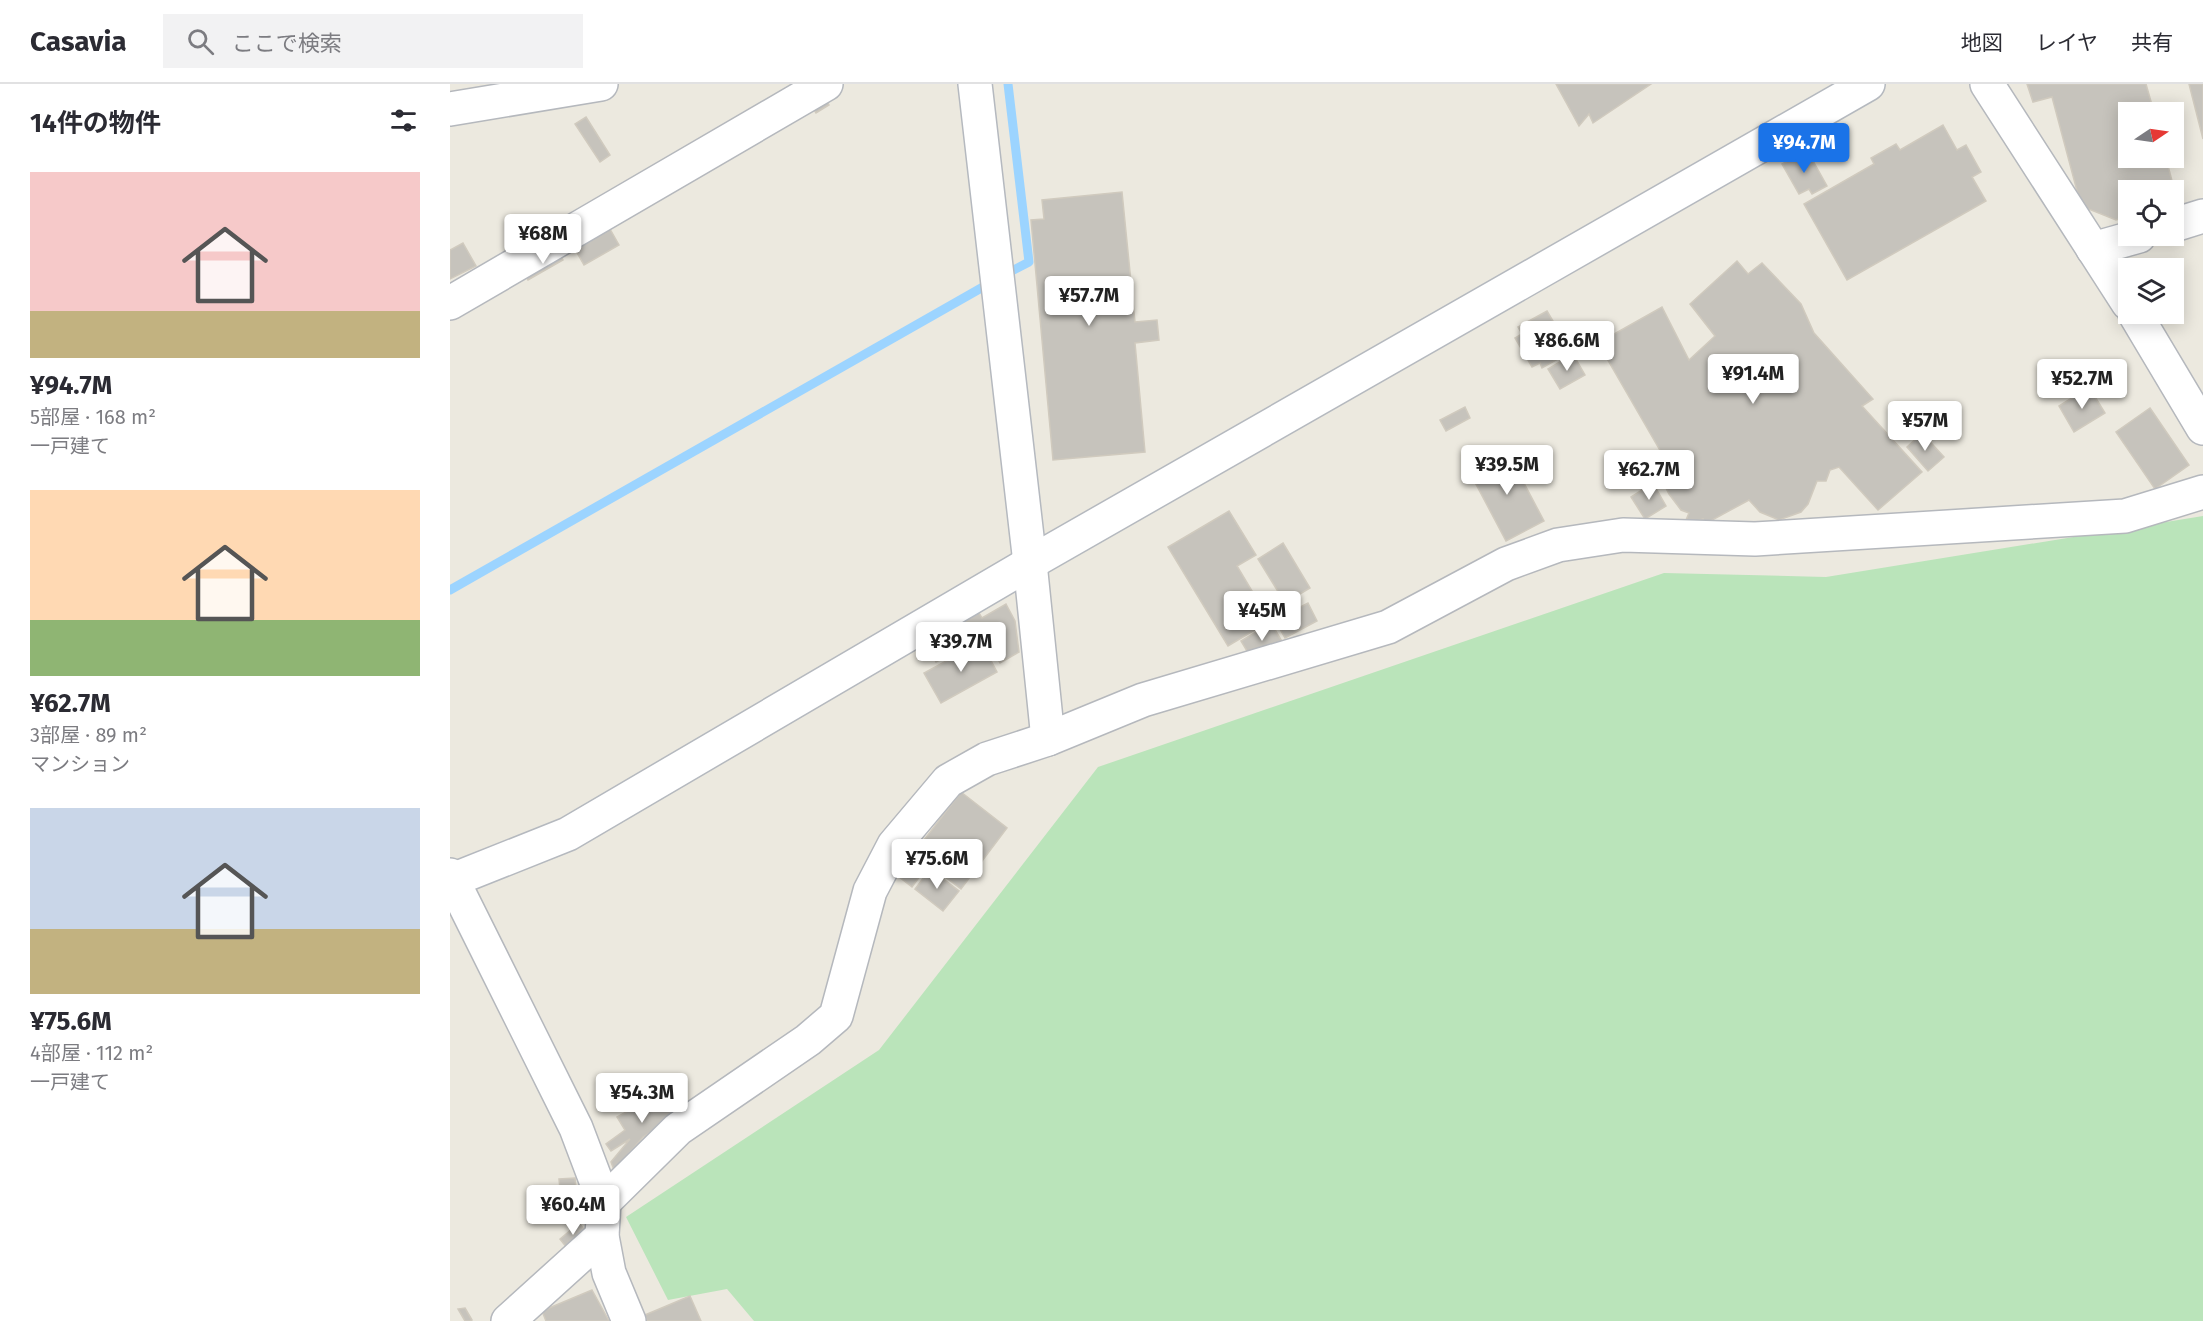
<!DOCTYPE html>
<html lang="ja">
<meta charset="utf-8">
<style>
body{margin:0;font-family:"Fira Sans","Noto Sans JP",sans-serif;background:#f2f2f3;color:#2b2b33;height:100vh;display:flex;flex-direction:column;font-size:22px;white-space:nowrap}
*{box-sizing:border-box;margin:0}
p{font-size:20px;color:#7c7c81}
.icon{flex:none;width:33px;height:33px;fill:none;stroke:currentColor;stroke-width:2;stroke-linecap:round;stroke-linejoin:round}
.map{position:relative;flex:1;overflow:hidden}
.side{display:flex;flex-direction:column;background:#fff;width:450px}
.side>*{flex:none}
.needle{width:39px;rotate:77deg}
.fabs{position:absolute;left:1668px;top:18px;display:grid;gap:12px}
.fabs a{display:grid;place-items:center;width:66px;height:66px;border-radius:0px;background:#fff;box-shadow:0 3px 15px #0003;font-size:30px}
.price{position:absolute;translate:-50% -51px;padding:0 14px;border-radius:6px;background:#fff;color:#222;font-size:20px;line-height:39px;filter:drop-shadow(0 2px 3px #0008)}
.price::after{content:'';position:absolute;left:50%;top:36px;width:18px;height:14px;margin-left:-9px;background:inherit;clip-path:polygon(0 0,100% 0,50% 100%)}
.price.selected{background:#1a73e8;color:#fff}
ul{padding:0;list-style:none}
li{display:grid;align-content:center;gap:12px;height:318px;padding:0 30px}
li span{display:grid;place-items:center;height:186px;border-radius:0px;color:#555}
li>.icon{margin-inline-start:auto}
span .icon{width:108px;height:108px;fill:#fffc;stroke-width:1}
li b{font-size:26px}
h2{display:flex;justify-content:space-between;align-items:center;height:72px;padding:0 30px;font-size:26px}
header{display:flex;align-items:center;gap:36px;box-sizing:border-box;height:84px;padding:0 30px;background:#fff;border-bottom:2px solid #e1e1e2}
header strong{font-size:28px}
nav{display:flex;gap:33px;margin-inline-start:auto;font-size:21px}
.search{width:420px;height:54px;background:#f2f2f3;display:flex;align-items:center;gap:15px;box-sizing:border-box;padding:0 21px;border-radius:0px;color:#7c7c81;font-size:22px}
main{display:flex;flex:1;min-height:0}
.map>svg:first-child{display:block}
</style>
<header>
<strong>Casavia</strong>
<div class="search"><svg class="icon" aria-label="search" viewBox="0 0 24 24"><circle cx="10" cy="10" r="6"/><path d="M15 15l6 6"/></svg>ここで検索</div>
<nav><a>地図</a><a>レイヤ</a><a>共有</a></nav>
</header>
<main>
<section class="side">
<h2>14件の物件<svg class="icon" aria-label="filters" viewBox="0 0 24 24"><path d="M4 7h16M4 17h16"/><circle cx="9" cy="7" r="2"/><circle cx="15" cy="17" r="2"/></svg></h2>
<ul>
<li><span style="background:linear-gradient(#f6c9c9 75%,#c2b280 0)"><svg class="icon" aria-label="home" viewBox="0 0 24 24"><path d="M3 11l9-7 9 7M6 9v11h12V9"/></svg></span><div><b>¥94.7M</b><p>5部屋 · 168 m²</p><p>一戸建て</p></div></li>
<li><span style="background:linear-gradient(#ffd9b3 70%,#8fb573 0)"><svg class="icon" aria-label="home" viewBox="0 0 24 24"><path d="M3 11l9-7 9 7M6 9v11h12V9"/></svg></span><div><b>¥62.7M</b><p>3部屋 · 89 m²</p><p>マンション</p></div></li>
<li><span style="background:linear-gradient(#c9d6e8 65%,#c2b280 0)"><svg class="icon" aria-label="home" viewBox="0 0 24 24"><path d="M3 11l9-7 9 7M6 9v11h12V9"/></svg></span><div><b>¥75.6M</b><p>4部屋 · 112 m²</p><p>一戸建て</p></div></li>
</ul>
</section>
<div class="map">
<svg width="1753" height="1237" viewBox="0 0 1753 1237">
<rect width="100%" height="100%" fill="#ece9df"/>
<polygon fill="#bae4ba" points="1753,432 1753,1237 304,1237 277,1205 218,1216 176,1133 429,966 648,683 1214,489 1376,493"/>
<g fill="none" stroke-linecap="round" stroke-linejoin="round">
<g stroke="#9cd4ff" stroke-width="9">
<polyline points="552,192 579,178 558,0"/>
<polyline points="0,506 540,199"/>
</g>
</g>
<g fill="#c6c3bc" stroke="#d0cabe" stroke-width="1.5">
<polygon points="1106,0 1201,0 1143,39 1139,30 1129,42"/>
<polygon points="1577,0 1696,0 1704,28 1678,28 1678,74 1716,74 1727,116 1724,118 1724,106 1678,106 1678,132 1666,136 1631,122 1602,13 1583,18"/>
<polygon points="1739,0 1753,0 1753,55"/>
<polygon points="374,11 379,21 366,29 360,19"/>
<polygon points="136,33 160,71 150,78 125,40"/>
<polygon points="1493,41 1507,66 1516,61 1531,88 1522,93 1536,117 1397,196 1354,120 1424,80 1421,74 1446,60 1450,66"/>
<polygon points="1357,66 1377,102 1362,110 1359,105 1349,110 1332,80"/>
<polygon points="672,108 685,238 707,236 709,256 685,259 695,368 603,376 581,136 594,135 592,116"/>
<polygon points="156,138 169,161 134,181 121,158"/>
<polygon points="13,159 26,182 0,195 0,166"/>
<polygon points="108,166 113,176 78,196 72,186"/>
<polygon points="1287,177 1298,190 1312,179 1351,220 1364,249 1423,315 1412,322 1472,388 1428,426 1389,383 1380,386 1376,397 1367,397 1358,420 1351,428 1329,436 1310,428 1299,416 1253,441 1253,435 1242,438 1236,436 1239,429 1231,426 1219,410 1208,388 1219,382 1148,259 1212,223 1239,276 1265,252 1240,220"/>
<polygon points="1097,227 1107,244 1112,241 1119,254 1116,256 1122,267 1092,284 1090,279 1082,283 1065,254 1072,250 1068,243"/>
<polygon points="1123,270 1135,291 1110,305 1098,285"/>
<polygon points="1639,303 1655,329 1624,348 1609,322"/>
<polygon points="1015,323 1020,334 996,347 990,336"/>
<polygon points="1700,324 1739,381 1705,405 1666,348"/>
<polygon points="1472,349 1494,373 1478,387 1457,363"/>
<polygon points="1057,367 1094,437 1056,457 1019,387"/>
<polygon points="1203,399 1216,422 1195,435 1181,413"/>
<polygon points="779,427 806,471 787,482 820,537 778,562 718,463"/>
<polygon points="833,459 860,504 835,519 808,475"/>
<polygon points="858,519 867,537 835,554 825,536"/>
<polygon points="556,520 565,537 569,568 550,579 535,552 486,578 475,557 528,527 532,534"/>
<polygon points="821,539 833,559 803,577 791,557"/>
<polygon points="531,558 547,588 491,619 474,589"/>
<polygon points="511,708 557,744 511,805 464,769"/>
<polygon points="462,773 476,784 462,803 448,792"/>
<polygon points="480,785 509,807 493,827 465,805"/>
<polygon points="214,1007 230,1029 193,1053 164,1086 161,1078 180,1055 161,1067 156,1060 175,1046 167,1033"/>
<polygon points="125,1094 127,1114 111,1116 109,1095"/>
<polygon points="124,1118 126,1137 116,1138 114,1119"/>
<polygon points="129,1139 136,1148 117,1164 110,1155"/>
<polygon points="142,1206 159,1237 96,1237 92,1227"/>
<polygon points="240,1212 251,1237 197,1237 195,1231"/>
<polygon points="15,1224 22,1236 20,1237 15,1237 8,1225"/>
</g>
<g fill="none" stroke-linecap="round" stroke-linejoin="round">
<defs>
<g id="street">
<polyline points="1537,0 1678,219"/>
<polyline points="0,25 151,0"/>
<polyline points="1724,141 1753,132"/>
<polyline points="1643,165 1689,152"/>
<polyline points="0,219 376,0"/>
<polyline points="1685,230 1753,344"/>
<polyline points="580,479 598,655"/>
<polyline points="0,791 126,1044 154,1118 152,1152 159,1189 179,1237"/>
<polyline points="154,1118 228,1045 358,956 386,932 420,807 444,761 498,697 537,675 598,655 693,616 938,543 1056,480 1108,461 1173,451 1305,455 1675,432 1753,408"/>
<polyline points="58,1237 152,1152"/>
</g>
<g id="secondary">
<polyline points="525,0 580,479"/>
<polyline points="0,797 118,750 580,479 1418,0"/>
</g>
</defs>
<use href="#street" stroke="#b5b8bd" stroke-width="36"/>
<use href="#secondary" stroke="#b5b9bf" stroke-width="36"/>
<use href="#street" stroke="#fff" stroke-width="33"/>
<use href="#secondary" stroke="#fff" stroke-width="33"/>
</g>
</svg>
<div class="fabs">
<a><svg class="needle" viewBox="-14 -14 28 28"><path d="M0-13l5 13h-10z" fill="#e53935"/><path d="M0 13l5-13h-10z" fill="#7c7c81"/></svg></a>
<a><svg class="icon" aria-label="locate" viewBox="0 0 24 24"><circle cx="12" cy="12" r="6"/><path d="M12 2v4M12 18v4M2 12h4M18 12h4"/></svg></a>
<a><svg class="icon" aria-label="layers" viewBox="0 0 24 24"><path d="M12 4l9 5-9 5-9-5zM3 14l9 5 9-5"/></svg></a>
</div>
<b class="price selected" style="left:1354px;top:90px">¥94.7M</b>
<b class="price" style="left:93px;top:181px">¥68M</b>
<b class="price" style="left:639px;top:243px">¥57.7M</b>
<b class="price" style="left:1117px;top:288px">¥86.6M</b>
<b class="price" style="left:1303px;top:321px">¥91.4M</b>
<b class="price" style="left:1632px;top:326px">¥52.7M</b>
<b class="price" style="left:1475px;top:368px">¥57M</b>
<b class="price" style="left:1057px;top:412px">¥39.5M</b>
<b class="price" style="left:1199px;top:417px">¥62.7M</b>
<b class="price" style="left:812px;top:558px">¥45M</b>
<b class="price" style="left:511px;top:589px">¥39.7M</b>
<b class="price" style="left:487px;top:806px">¥75.6M</b>
<b class="price" style="left:192px;top:1040px">¥54.3M</b>
<b class="price" style="left:123px;top:1152px">¥60.4M</b>
</div>
</main>
